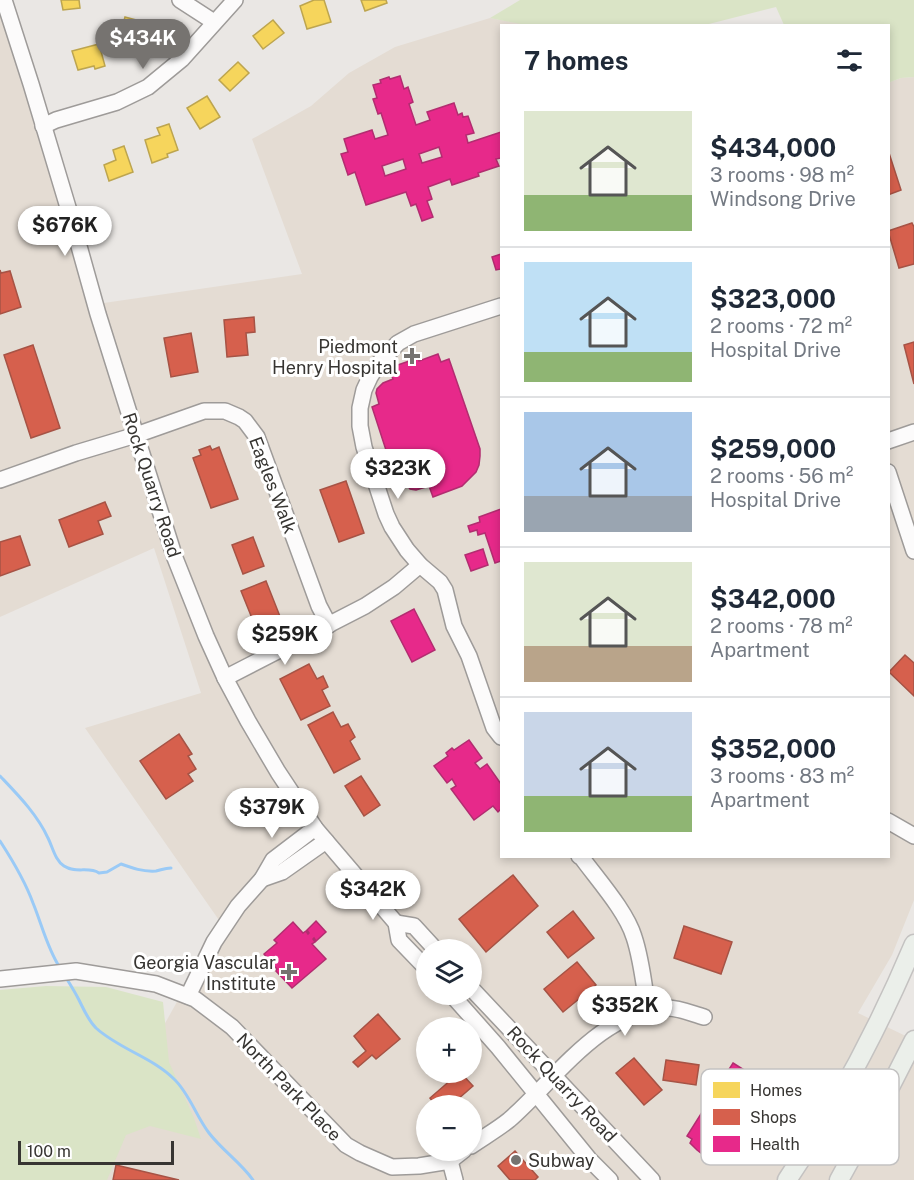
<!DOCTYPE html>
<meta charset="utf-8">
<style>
body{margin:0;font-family:"Public Sans",sans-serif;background:#f2f2f3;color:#1f2937;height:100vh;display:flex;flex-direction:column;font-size:22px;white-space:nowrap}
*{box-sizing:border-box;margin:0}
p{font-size:20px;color:#747a83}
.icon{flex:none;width:33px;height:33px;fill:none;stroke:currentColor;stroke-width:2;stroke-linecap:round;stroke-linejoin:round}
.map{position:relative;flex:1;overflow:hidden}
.panel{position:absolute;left:500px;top:24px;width:390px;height:834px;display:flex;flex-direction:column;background:#fff;border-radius:0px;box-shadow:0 3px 9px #0003}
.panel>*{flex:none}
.fabs{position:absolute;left:416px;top:939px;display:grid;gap:12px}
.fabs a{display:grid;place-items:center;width:66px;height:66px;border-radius:50%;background:#fff;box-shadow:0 3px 9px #0003;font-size:30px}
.scale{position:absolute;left:18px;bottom:15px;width:156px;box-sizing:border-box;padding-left:6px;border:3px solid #373532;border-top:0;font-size:16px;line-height:21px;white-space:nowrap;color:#373532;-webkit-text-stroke:4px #fff;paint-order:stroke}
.price{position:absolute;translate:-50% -51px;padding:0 14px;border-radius:21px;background:#fff;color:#222;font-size:20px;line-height:39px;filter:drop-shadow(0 2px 3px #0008)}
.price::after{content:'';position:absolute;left:50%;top:36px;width:18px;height:14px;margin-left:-9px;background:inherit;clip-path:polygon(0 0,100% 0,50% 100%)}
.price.current{background:#767370;color:#fff}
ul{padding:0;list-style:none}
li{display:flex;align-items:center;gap:18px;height:150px;padding:0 24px}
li+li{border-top:2px solid #e0e1e3}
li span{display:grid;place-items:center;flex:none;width:168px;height:120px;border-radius:0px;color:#555}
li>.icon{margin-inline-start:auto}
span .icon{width:72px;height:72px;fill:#fffc;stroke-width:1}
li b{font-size:26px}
h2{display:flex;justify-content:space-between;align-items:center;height:72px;padding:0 24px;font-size:26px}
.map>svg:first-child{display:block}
</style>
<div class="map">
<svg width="914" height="1180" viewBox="0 0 914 1180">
<rect width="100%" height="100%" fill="#eae7e4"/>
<path fill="#e4dcd3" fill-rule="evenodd" d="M0,6L97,304L302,274L252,139L311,106L349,73L395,47L490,18L531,25L501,26V856H888V83L901,78L914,77V900L892,955L858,1013L914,1040V1180H64L149,1052L221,923L85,728L201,693L154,548L0,617ZM426,950H471V994H426ZM426,1028H471V1072H426ZM426,1106H471V1150H426Z"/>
<g fill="#dae4c6">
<polygon points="520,0 914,0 914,77 901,78 888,83 888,26 784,25 776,7 701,26 531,26 490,18"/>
<polygon points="46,986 106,987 163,1002 169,1062 194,1118 201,1139 150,1126 126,1135 107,1180 0,1180 0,990"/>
</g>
<g fill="#f6d55c" stroke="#bda54f" stroke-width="1.5">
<polygon points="61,0 79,0 80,8 63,10"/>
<polygon points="314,0 324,0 331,22 307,29 300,6"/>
<polygon points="361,0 386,0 387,3 365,11"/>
<polygon points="125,17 144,22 141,34 146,36 142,53 123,48 127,34 121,32"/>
<polygon points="273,20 284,33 263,49 253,36"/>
<polygon points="99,44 105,66 95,69 94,66 78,70 72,51"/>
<polygon points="238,62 249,73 230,91 219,80"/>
<polygon points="207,96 220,117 200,129 187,108"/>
<polygon points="169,124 178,150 167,154 168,157 152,163 145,140 160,135 157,128"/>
<polygon points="124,146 133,172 109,181 104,165 116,160 113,150"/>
</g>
<g fill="#d6604d" stroke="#a65345" stroke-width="1.5">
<polygon points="889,153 901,190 888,195 888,154"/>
<polygon points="912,223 914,227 914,264 899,268 888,231"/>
<polygon points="0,270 1,273 10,271 21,307 0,314"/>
<polygon points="254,317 255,332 246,333 248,355 227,357 224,320"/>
<polygon points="191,333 198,372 171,377 164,338"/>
<polygon points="914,342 914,384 904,345"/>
<polygon points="33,345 60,428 31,438 4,355"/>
<polygon points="210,446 212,450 219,447 238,499 211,508 193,458 201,455 199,450"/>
<polygon points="346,481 364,533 339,542 320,490"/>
<polygon points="105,502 111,516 98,521 103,534 69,547 59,520"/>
<polygon points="20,536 30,565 0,576 0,542"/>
<polygon points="253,537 264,566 243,574 232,545"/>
<polygon points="266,581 281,619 256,628 241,591"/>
<polygon points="905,655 914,663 914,696 889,672"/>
<polygon points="309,664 317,679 323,676 328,687 322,690 330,706 301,720 280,679"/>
<polygon points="333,712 341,727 348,724 355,737 350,741 360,759 334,773 308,725"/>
<polygon points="179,734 192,754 188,756 196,769 188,774 193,781 166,799 140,761"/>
<polygon points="361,776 380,805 364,816 345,786"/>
<polygon points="513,875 538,906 486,952 459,919"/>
<polygon points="573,911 594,938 568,958 547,932"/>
<polygon points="684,926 732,942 721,974 674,958"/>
<polygon points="577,962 596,985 563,1012 544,989"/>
<polygon points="378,1014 400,1039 376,1059 372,1055 358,1067 353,1062 366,1051 354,1036"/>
<polygon points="634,1058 662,1090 644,1105 616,1073"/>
<polygon points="666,1060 699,1065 696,1085 663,1080"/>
<polygon points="460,1072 473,1086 450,1106 436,1106 430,1098"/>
<polygon points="515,1151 538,1177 535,1180 510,1180 498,1166"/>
<polygon points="116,1165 179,1180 113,1180"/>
</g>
<g fill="#e7298a" stroke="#b22d70" stroke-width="1.5" fill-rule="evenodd">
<path d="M400,76L404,89L408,87L413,102L409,104L416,125L430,120L427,112L454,103L458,115L462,113L463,117L468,116L474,133L466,135L468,143L501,132V158L496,159L499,166L478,173L479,176L452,185L450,179L428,187L432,199L427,201L433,217L422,221L416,204L411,206L406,192L366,205L355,172L348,175L341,154L348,152L344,139L372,130L375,139L388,135L381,113L378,114L373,99L377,98L373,85L381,83L380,80L389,77L390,79ZM439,147L442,157L422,163L419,154ZM403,159L406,169L385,176L382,166Z"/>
<polygon points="501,254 501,269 496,270 492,257"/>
<polygon points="438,354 441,362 449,359 480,449 480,456 479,465 476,472 462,486 433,497 429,486 416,490 410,489 405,482 397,484 372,407 379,404 376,393 377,389 383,383 393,379 389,368 418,358 419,361"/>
<polygon points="501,509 501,561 495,563 485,533 478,535 477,530 470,532 468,526 480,522 479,517"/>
<polygon points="483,549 488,565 471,571 465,555"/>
<polygon points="414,609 435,650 412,662 391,621"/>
<polygon points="469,740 482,758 475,763 480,769 487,764 501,784 501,809 498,812 493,806 474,820 451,789 456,786 452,779 447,783 434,766 448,756 446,753 452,748 454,750"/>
<polygon points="316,921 326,932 316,941 314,938 313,939 315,942 312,944 326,959 292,988 276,971 277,969 264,954 277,943 274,940 293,922 303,933 306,931 308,934 309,933 307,930"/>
<polygon points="733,1063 749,1073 746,1078 758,1084 761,1080 778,1090 733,1164 726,1160 724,1164 706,1157 697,1150 690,1143 692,1139 687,1136"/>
</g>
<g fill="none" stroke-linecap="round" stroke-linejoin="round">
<g stroke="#9acaf6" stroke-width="3">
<path d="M0,776C18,795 37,814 48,838C53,848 55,860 64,866C76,874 89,866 99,873L107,872L121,864C132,868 143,872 156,871C161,870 165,868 171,868"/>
<path d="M0,841C13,861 25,881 33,903C42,925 47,948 60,968"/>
<path d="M65,976C70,984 75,992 79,1000C84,1010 88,1020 96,1028C119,1049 152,1057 174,1079C189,1093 196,1116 209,1133C222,1150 241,1163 253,1180"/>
</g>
<defs>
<g id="minor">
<polyline points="4,0 31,84 70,214 98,314 136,435 175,558 206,636 225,678 248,721 278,772 315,828 396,923 399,940 426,968"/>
<polyline points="180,0 214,22"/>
<polyline points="43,126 56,120 117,102 148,87 182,59 235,0"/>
<polyline points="501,306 414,334 398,343 378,364 370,377 364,390 360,408 360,426 364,447 386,514 392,527 407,550 420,565 440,582 445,590 454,626 469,656 494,728 501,737"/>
<polyline points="888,441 914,432"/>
<polyline points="888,472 914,551"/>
<polyline points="0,480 76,453 136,435 204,411 225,411 239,417 245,421 257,437 319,606 329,625"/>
<polyline points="225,678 365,606 394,587 420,565"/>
<polyline points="888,821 914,836"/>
<path d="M579,856L582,858C598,880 626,911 634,937C642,961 644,986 648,1011"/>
<polyline points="262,879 282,872 326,841"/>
<polyline points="396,923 414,926 436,950"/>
<polyline points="0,979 76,971 156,984 195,999 232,1027 346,1145 360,1153 392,1167 419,1166 450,1161 464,1150"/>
<polyline points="471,988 652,1180"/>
<polyline points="451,994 498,1047 589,1159 610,1180"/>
<polyline points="188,996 214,942 238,906 262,879 273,860 315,828"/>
<path d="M471,1146C484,1137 498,1129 509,1120C555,1080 602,1009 668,1008C679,1008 693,1014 704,1017"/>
<polyline points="450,1161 455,1180"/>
</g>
<g id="major">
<path d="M787,1180C838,1105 879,1027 914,944"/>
<polyline points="839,1180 887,1093 914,1040"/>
</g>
</defs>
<use href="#minor" stroke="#9e9b99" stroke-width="18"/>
<use href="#major" stroke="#c4c2c1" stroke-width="21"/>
<use href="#minor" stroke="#fcfbfb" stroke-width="15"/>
<use href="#major" stroke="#ebefea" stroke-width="18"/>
</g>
<g fill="#767370" stroke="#fff" stroke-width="2">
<path d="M409 347h6v6h6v6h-6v6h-6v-6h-6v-6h6z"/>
<path d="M286 963h6v6h6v6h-6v6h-6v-6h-6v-6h6z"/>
<circle cx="516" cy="1160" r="6"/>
</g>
<g text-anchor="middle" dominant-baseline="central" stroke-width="6" stroke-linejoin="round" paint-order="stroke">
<g font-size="18" fill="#373532" stroke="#fff" text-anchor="end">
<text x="398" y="346">Piedmont<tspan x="398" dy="21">Henry Hospital</tspan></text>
<text x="276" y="962">Georgia Vascular<tspan x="276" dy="21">Institute</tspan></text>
<text x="528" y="1160" text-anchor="start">Subway</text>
</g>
<g font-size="18" fill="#373532" stroke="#fff">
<text transform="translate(152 485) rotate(72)">Rock Quarry Road</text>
<text transform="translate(273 485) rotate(69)">Eagles Walk</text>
<text transform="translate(562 1084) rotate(47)">Rock Quarry Road</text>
<text transform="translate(289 1087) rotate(46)">North Park Place</text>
</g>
</g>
<rect x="701" y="1069" width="198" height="96" rx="9" fill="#fff" stroke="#c3c2c2" stroke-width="1.5"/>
<rect x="713" y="1082" width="27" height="16" fill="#f6d55c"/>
<rect x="713" y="1109" width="27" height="16" fill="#d6604d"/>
<rect x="713" y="1136" width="27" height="16" fill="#e7298a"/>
<g font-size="16" fill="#373532">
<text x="750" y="1096">Homes</text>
<text x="750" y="1123">Shops</text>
<text x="750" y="1150">Health</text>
</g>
</svg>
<div class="fabs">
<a><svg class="icon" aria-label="layers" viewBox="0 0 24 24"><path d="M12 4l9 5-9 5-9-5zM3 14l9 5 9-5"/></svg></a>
<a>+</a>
<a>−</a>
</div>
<div class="scale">100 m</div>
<b class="price current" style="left:143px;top:70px">$434K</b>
<b class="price" style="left:65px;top:257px">$676K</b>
<b class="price" style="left:398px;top:500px">$323K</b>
<b class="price" style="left:285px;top:666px">$259K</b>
<b class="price" style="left:272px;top:839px">$379K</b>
<b class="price" style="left:373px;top:921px">$342K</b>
<b class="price" style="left:625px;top:1037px">$352K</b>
<section class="panel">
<h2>7 homes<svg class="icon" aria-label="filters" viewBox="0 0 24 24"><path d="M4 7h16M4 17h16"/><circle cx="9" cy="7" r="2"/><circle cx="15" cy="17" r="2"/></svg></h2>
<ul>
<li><span style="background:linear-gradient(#dfe7d0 70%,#8fb573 0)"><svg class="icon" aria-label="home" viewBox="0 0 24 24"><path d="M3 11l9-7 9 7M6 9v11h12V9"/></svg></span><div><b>$434,000</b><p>3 rooms · 98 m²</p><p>Windsong Drive</p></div></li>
<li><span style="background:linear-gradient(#bfe0f5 75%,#8fb573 0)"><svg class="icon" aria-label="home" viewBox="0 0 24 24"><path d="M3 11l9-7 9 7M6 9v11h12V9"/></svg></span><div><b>$323,000</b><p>2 rooms · 72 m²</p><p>Hospital Drive</p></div></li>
<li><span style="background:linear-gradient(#a9c7e8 70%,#9aa5b1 0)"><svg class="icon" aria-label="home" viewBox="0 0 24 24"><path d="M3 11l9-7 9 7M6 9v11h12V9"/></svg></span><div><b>$259,000</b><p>2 rooms · 56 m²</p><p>Hospital Drive</p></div></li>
<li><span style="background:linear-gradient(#dfe7d0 70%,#b9a48a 0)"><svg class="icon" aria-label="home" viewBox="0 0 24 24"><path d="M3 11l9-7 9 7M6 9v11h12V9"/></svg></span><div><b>$342,000</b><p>2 rooms · 78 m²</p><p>Apartment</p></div></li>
<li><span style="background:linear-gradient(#c9d6e8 70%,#8fb573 0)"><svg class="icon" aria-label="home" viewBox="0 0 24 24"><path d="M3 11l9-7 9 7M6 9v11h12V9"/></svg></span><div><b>$352,000</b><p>3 rooms · 83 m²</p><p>Apartment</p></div></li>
</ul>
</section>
</div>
